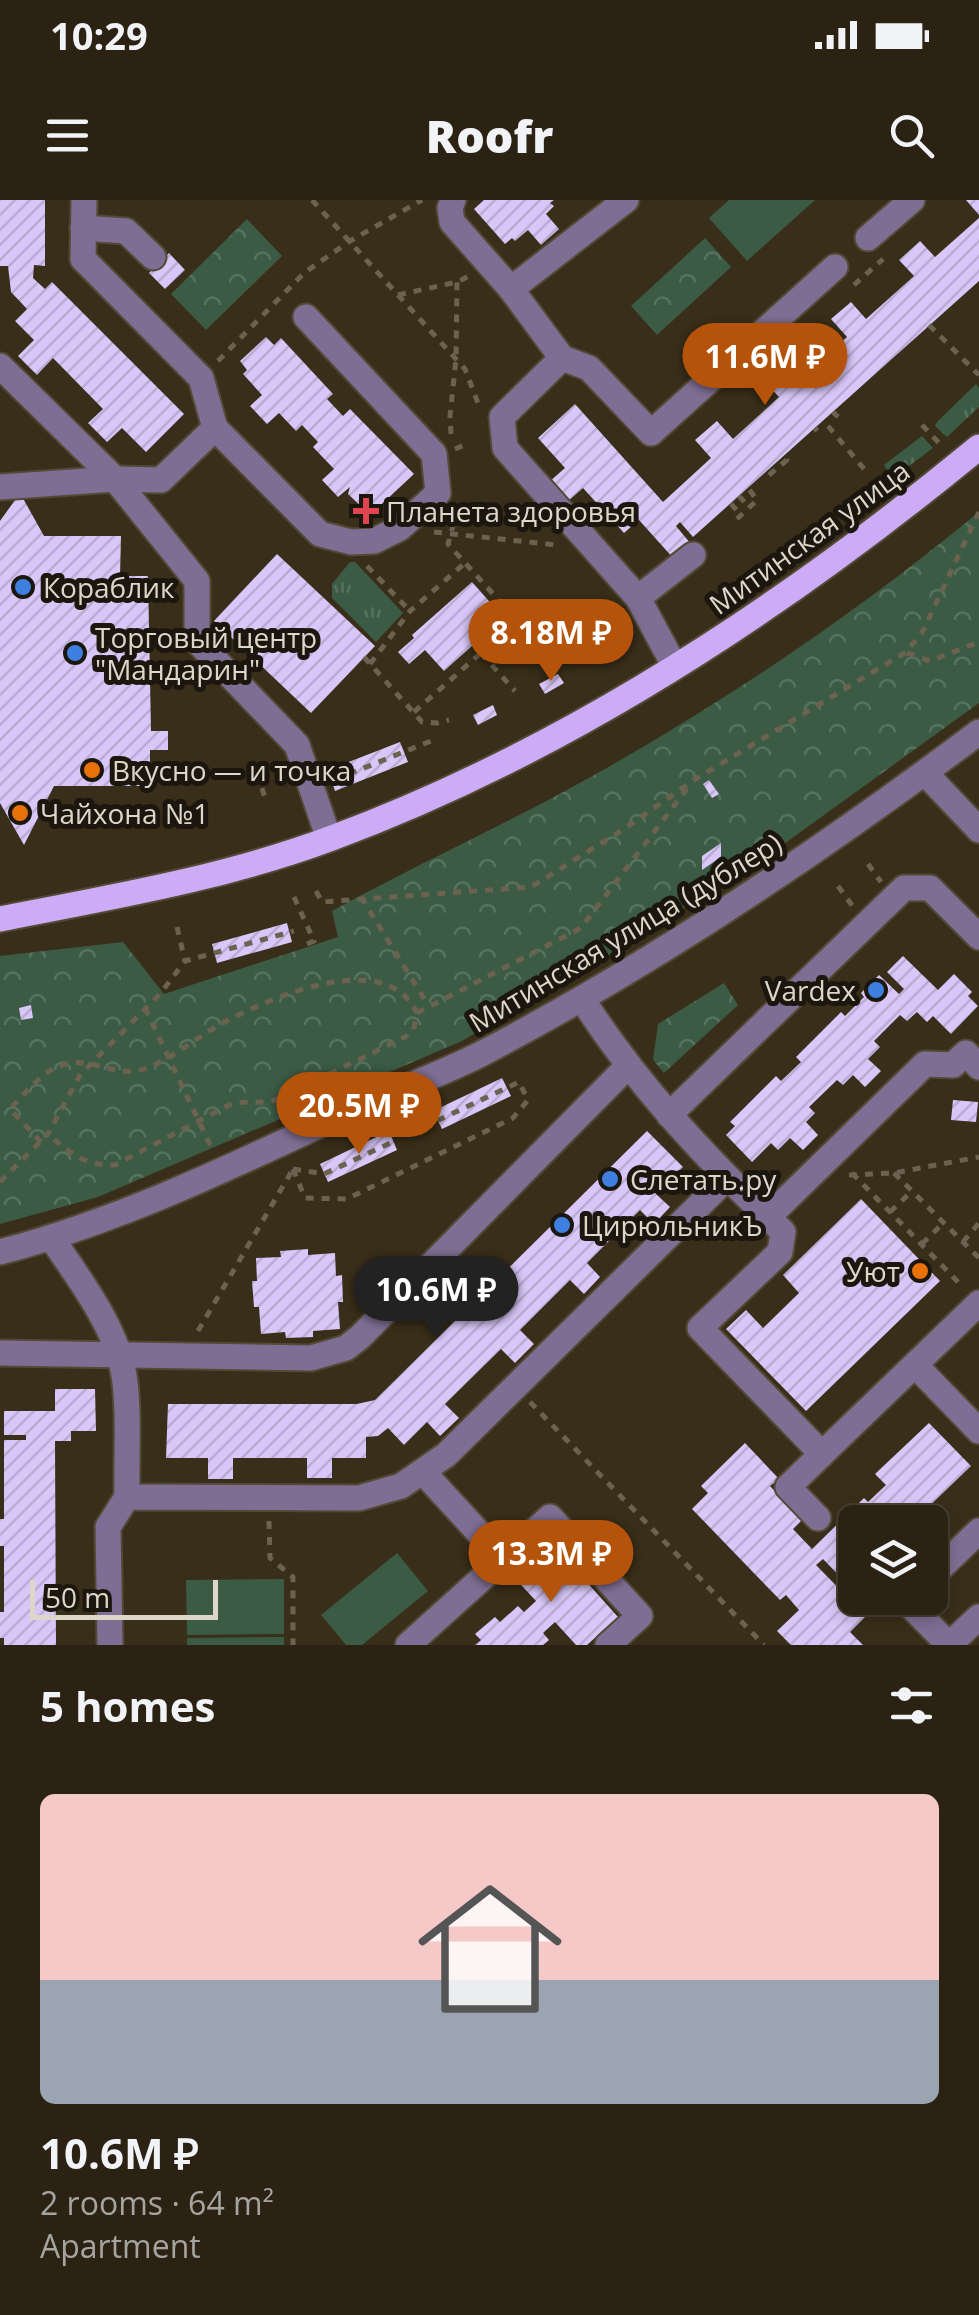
<!DOCTYPE html>
<meta charset="utf-8">
<style>
body{margin:0;font-family:"Open Sans",sans-serif;background:#372f21;color:#f1f3f6;height:100vh;display:flex;flex-direction:column;font-size:38px;white-space:nowrap}
*{box-sizing:border-box;margin:0}
p{font-size:32px;color:#a6a4a0}
.icon{flex:none;width:55px;height:55px;fill:none;stroke:currentColor;stroke-width:2;stroke-linecap:round;stroke-linejoin:round}
.map{position:relative;height:1445px;overflow:hidden}
.sheet{display:flex;flex-direction:column;background:#2b2213;flex:1}
.sheet>*{flex:none}
.buttons{position:absolute;left:838px;top:1305px;display:grid;gap:20px}
.buttons a{display:grid;place-items:center;width:110px;height:110px;border-radius:15px;background:#2b2213;box-shadow:0 5px 15px #0003,0 0 0 2px #473f33;font-size:50px}
.scale{position:absolute;left:30px;bottom:25px;width:188px;box-sizing:border-box;padding-left:10px;border:5px solid #ddd6c9;border-top:0;font-size:28px;line-height:35px;white-space:nowrap;color:#ddd6c9;-webkit-text-stroke:8px #1c170e;paint-order:stroke}
.price{position:absolute;translate:-50% -85px;padding:0 22px;border-radius:35px;background:#b45309;color:#fff;font-size:32px;line-height:65px;filter:drop-shadow(0 2px 5px #0008)}
.price::after{content:'';position:absolute;left:50%;top:60px;width:30px;height:22px;margin-left:-15px;background:inherit;clip-path:polygon(0 0,100% 0,50% 100%)}
.price.active{background:#222;color:#fff}
ul{padding:0;list-style:none}
li{display:grid;align-content:center;gap:20px;height:530px;padding:0 40px}
li+li{border-top:2px solid #473f33}
li span{display:grid;place-items:center;height:310px;border-radius:15px;color:#555}
li>.icon{margin-inline-start:auto}
span .icon{width:180px;height:180px;fill:#fffc;stroke-width:1}
li b{font-size:42px}
h2{display:flex;justify-content:space-between;align-items:center;height:120px;padding:0 40px;font-size:42px}
.status{display:flex;justify-content:space-between;align-items:center;height:70px;padding:0 50px;background:#2b2213;direction:ltr}
.status svg{height:28px;fill:currentColor}
header{display:flex;justify-content:space-between;align-items:center;height:130px;padding:0 40px;background:#2b2213;font-size:45px;font-weight:800}
.map>svg:first-child{display:block}
</style>
<div class="status"><b>10:29</b><svg viewBox="0 0 49 12"><path d="M0 12V9h3v3zM5 12V6h3v6zM10 12V3h3v9zM15 12V0h3v12zM26 1h20v11H26zM47 4h2v5h-2z"/></svg></div>
<header><svg class="icon" aria-label="menu" viewBox="0 0 24 24"><path d="M4 6h16M4 12h16M4 18h16"/></svg>Roofr<svg class="icon" aria-label="search" viewBox="0 0 24 24"><circle cx="10" cy="10" r="6"/><path d="M15 15l6 6"/></svg></header>
<div class="map">
<svg width="979" height="1445" viewBox="0 0 979 1445">
<defs>
<pattern id="grass-tufts" width="24" height="20" patternUnits="userSpaceOnUse" patternTransform="scale(2.5)"><rect width="24" height="20" fill="#3b5b45"/><path d="M3 7l-1-3M5 7V3M7 7l1-3M15 17l-1-3M17 17v-4M19 17l1-3" fill="none" stroke="#57725e"/></pattern>
<pattern id="park-crowns" width="20" height="18" patternUnits="userSpaceOnUse" patternTransform="scale(2.5)"><rect width="20" height="18" fill="#3b5b45"/><path d="M2 6a3 3 0 1 1 6 0M12 15a3 3 0 1 1 6 0" fill="none" stroke="#57725e"/></pattern>
<pattern id="building-hatch" width="6" height="6" patternUnits="userSpaceOnUse" patternTransform="scale(2.5)"><rect width="6" height="6" fill="#d8c7f8"/><path d="M-1 1l2-2M0 6l6-6M5 7l2-2" fill="none" stroke="#baacd2"/></pattern>
</defs>
<rect width="100%" height="100%" fill="#392e19"/>
<g fill="url(#grass-tufts)">
<polygon points="976,184 979,188 979,207 947,237 935,226 937,222"/>
<polygon points="922,236 933,248 892,279 884,265"/>
<polygon points="350,362 355,362 403,413 376,442 332,398 332,384"/>
</g>
<g fill="url(#park-crowns)">
<polygon points="247,19 282,56 206,130 171,94"/>
<polygon points="705,38 731,67 657,135 631,106"/>
<path d="M979,312V503L777,649L633,741L462,841L98,997L0,1024V756L123,742L164,794L338,737L332,711C419,663 509,623 596,574C731,498 859,411 979,312Z"/>
<polygon points="724,783 738,805 664,873 653,860 658,824"/>
<polygon points="284,1437 284,1445 187,1445 187,1438"/>
</g>
<g fill="#3b5b45">
<polygon points="729,0 815,0 747,61 709,18"/>
<polygon points="397,1353 428,1391 362,1445 346,1445 321,1415"/>
<polygon points="284,1379 284,1434 187,1435 186,1380"/>
</g>
<g fill="url(#building-hatch)">
<polygon points="0,0 45,0 45,66 34,65 33,78 45,89 52,82 184,214 146,252 122,228 107,242 88,223 103,209 53,158 37,175 18,156 34,140 15,121 27,109 11,92 8,66 0,66"/>
<polygon points="484,0 554,0 550,3 554,6 546,14 559,29 541,45 528,30 515,41 512,38 505,44 474,9"/>
<polygon points="966,0 979,0 979,15"/>
<polygon points="979,18 979,81 693,337 680,322 676,326 691,344 674,359 639,320 624,333 583,288 567,302 549,282 565,268 538,238 575,204 663,302 711,258 695,240 717,221 733,239 779,197 763,180 783,162 799,179 847,137 831,119 851,102 866,119 914,76 899,60 909,51 920,41 935,57"/>
<polygon points="169,53 185,70 165,89 149,73"/>
<polygon points="266,137 274,145 281,138 333,194 327,199 343,216 350,209 414,274 370,315 348,294 350,287 338,297 322,280 334,269 313,247 318,242 302,225 296,231 279,213 267,224 250,206 262,195 243,174 247,170 240,161"/>
<polygon points="20,293 44,336 121,336 120,376 148,376 151,531 168,531 168,550 150,550 150,586 54,586 24,645 0,603 0,321"/>
<polygon points="277,354 375,446 311,513 214,421"/>
<polygon points="472,382 504,418 494,427 503,438 493,447 483,436 444,471 425,450 409,464 398,452 414,438 412,435"/>
<polygon points="558,474 564,483 545,494 539,484"/>
<polygon points="493,505 497,515 478,525 473,515"/>
<polygon points="400,542 408,562 335,591 328,570"/>
<polygon points="709,580 719,594 712,598 703,584"/>
<polygon points="721,643 721,657 702,670 702,656"/>
<polygon points="287,723 292,742 217,763 212,744"/>
<polygon points="903,756 938,790 954,774 972,792 968,796 978,806 951,834 933,816 927,822 917,812 907,821 900,815 874,841 880,847 868,859 881,871 865,887 853,875 843,885 837,880 809,907 815,913 806,922 818,935 803,950 790,938 778,950 771,943 752,962 726,935 735,926 730,922 776,876 781,881 801,862 796,857 841,812 845,816 864,797 861,793 879,775 899,794 904,789 887,772"/>
<polygon points="31,805 33,818 21,820 19,808"/>
<polygon points="502,878 511,896 442,929 433,911"/>
<polygon points="953,900 978,902 976,922 951,920"/>
<polygon points="389,931 397,950 328,982 320,964"/>
<polygon points="647,931 683,967 656,994 670,1007 654,1024 640,1010 587,1063 600,1077 584,1094 570,1080 520,1130 534,1144 515,1163 501,1149 445,1204 459,1218 440,1236 427,1222 404,1245 388,1228 378,1236 366,1237 366,1258 332,1258 332,1278 307,1278 307,1258 233,1258 233,1279 208,1279 208,1258 166,1258 168,1204 357,1204 375,1200"/>
<polygon points="861,999 940,1081 806,1211 726,1129 746,1110 763,1128 799,1093 783,1075"/>
<polygon points="308,1049 308,1055 335,1053 336,1076 342,1075 343,1102 338,1102 340,1129 313,1131 313,1137 286,1138 285,1132 261,1134 259,1107 254,1107 252,1081 257,1081 256,1058 281,1057 280,1051"/>
<polygon points="55,1189 95,1189 96,1231 71,1231 71,1241 55,1241 56,1445 4,1445 4,1438 0,1438 0,1412 4,1412 4,1346 0,1346 0,1319 4,1319 4,1240 26,1240 26,1235 4,1235 4,1211 55,1211"/>
<polygon points="929,1223 971,1266 918,1317 915,1315 907,1322 855,1322 855,1392 823,1359 816,1365 866,1416 850,1432 863,1445 791,1445 777,1431 799,1410 786,1395 780,1400 692,1309 708,1293 701,1286 745,1243 779,1279 770,1286 802,1320 793,1329 812,1349 864,1298 868,1302 886,1285 875,1274"/>
<polygon points="550,1341 618,1417 587,1445 576,1445 555,1422 543,1433 549,1440 543,1445 475,1445 481,1440 475,1434 495,1417 500,1422 518,1406 524,1412 536,1401 512,1375"/>
</g>
<g fill="none" stroke-linecap="round" stroke-linejoin="round">
<defs>
<g id="minor">
<polyline points="84,0 83,59 201,178 215,228"/>
<polyline points="453,0 450,8 452,22 511,89 562,158 589,168 651,233 835,67"/>
<polyline points="83,28 126,31 153,57"/>
<polyline points="868,38 912,0"/>
<polyline points="511,89 626,0"/>
<polyline points="562,158 502,217 505,248 638,398 675,467"/>
<polyline points="0,166 115,279 197,381 197,441 297,545 329,639"/>
<polyline points="0,287 115,279 161,280 215,228 320,334 351,342 374,341 400,328 438,293 434,254 306,117"/>
<polyline points="638,398 693,355"/>
<polyline points="925,573 979,630"/>
<path d="M582,799C634,880 698,950 768,1017L925,864L953,865L966,853L979,867"/>
<polyline points="669,915 904,688 930,688 979,737"/>
<polyline points="768,1017 783,1032 780,1052 700,1128 822,1254 979,1103"/>
<path d="M52,1039C77,1075 115,1127 123,1170C130,1203 126,1261 127,1297"/>
<path d="M0,1052C118,1021 227,969 337,917C385,894 436,877 483,853C658,761 821,651 979,532"/>
<polyline points="0,1153 311,1158 346,1148 360,1137 627,867"/>
<polyline points="915,1165 979,1231"/>
<polyline points="424,1273 503,1359"/>
<polyline points="818,1318 788,1287 822,1254"/>
<polyline points="930,1378 979,1331"/>
<polyline points="910,1398 906,1401 949,1445"/>
<polyline points="110,1445 108,1327 127,1297 359,1298 401,1286 446,1255 727,978"/>
<polyline points="408,1445 550,1317 640,1416 608,1445"/>
<polyline points="949,1445 979,1417"/>
</g>
<path id="major" d="M0,719C112,697 225,678 332,638C569,550 785,407 979,247"/>
</defs>
<use href="#minor" stroke="#534935" stroke-width="29"/>
<use href="#major" stroke="#534935" stroke-width="29"/>
<g stroke="#6c6250" stroke-width="5" stroke-dasharray="8 8" stroke-linecap="butt">
<polyline points="312,0 465,169 479,206"/>
<polyline points="854,85 883,59"/>
<polyline points="398,95 457,82 469,76"/>
<polyline points="929,125 979,175"/>
<polyline points="218,161 304,73 350,41 422,0"/>
<polyline points="833,212 838,217"/>
<polyline points="922,225 939,243"/>
<polyline points="828,226 865,270"/>
<polyline points="815,228 817,231"/>
<polyline points="451,234 450,216 456,159 457,82"/>
<polyline points="455,249 469,243"/>
<polyline points="769,275 787,260 784,256"/>
<polyline points="739,296 749,307"/>
<polyline points="731,304 741,315"/>
<polyline points="458,308 448,344 560,468"/>
<polyline points="365,311 366,311"/>
<polyline points="737,319 757,300 748,288"/>
<polyline points="434,332 557,345"/>
<polyline points="367,366 410,411"/>
<polyline points="481,453 515,491"/>
<polyline points="907,453 930,461 979,442"/>
<polyline points="364,457 422,522 437,523 449,520"/>
<polyline points="370,464 410,411 465,363"/>
<polyline points="414,512 481,453 492,453 508,439 509,430 518,422"/>
<polyline points="334,580 431,541"/>
<polyline points="262,588 265,598"/>
<polyline points="868,664 881,682"/>
<polyline points="838,686 854,708"/>
<polyline points="316,691 322,702 531,687 624,629 694,580 906,452 922,433 979,312"/>
<polyline points="294,697 314,741 302,746"/>
<polyline points="361,697 428,805"/>
<polyline points="177,727 185,761"/>
<polyline points="145,808 212,949"/>
<polyline points="417,813 581,728 689,586"/>
<path d="M41,942L10,909C38,880 55,853 99,866C114,870 129,874 144,869C173,859 196,837 223,823C270,798 385,746 417,813L413,831L405,837L276,900C259,905 247,899 229,905L115,965C85,966 70,953 48,934"/>
<polyline points="293,969 305,998 347,999 513,918 528,900 519,882 424,927"/>
<polyline points="293,969 324,974 397,940"/>
<polyline points="852,973 963,1087"/>
<polyline points="894,973 979,1058"/>
<polyline points="849,975 894,973 979,957"/>
<polyline points="0,982 48,934 80,875 160,794 185,761 294,731"/>
<polyline points="890,1012 912,991"/>
<polyline points="963,1042 979,1023"/>
<polyline points="922,1044 943,1023"/>
<polyline points="198,1131 293,969"/>
<polyline points="530,1202 764,1445"/>
<polyline points="269,1321 270,1358 293,1377 293,1445"/>
</g>
<use href="#minor" stroke="#7e6e93" stroke-width="25"/>
<use href="#major" stroke="#cdacf7" stroke-width="25"/>
</g>
<path fill="#e0444e" stroke="#1c170e" stroke-width="4" d="M361 296h10v10h10v10h-10v10h-10v-10h-10v-10h10z"/>
<g fill="#3f7fe0" stroke="#1c170e" stroke-width="4">
<circle cx="23" cy="387" r="10"/>
<circle cx="75" cy="453" r="10"/>
<circle cx="876" cy="790" r="10"/>
<circle cx="610" cy="979" r="10"/>
<circle cx="562" cy="1025" r="10"/>
</g>
<g fill="#e8710a" stroke="#1c170e" stroke-width="4">
<circle cx="92" cy="570" r="10"/>
<circle cx="20" cy="613" r="10"/>
<circle cx="920" cy="1071" r="10"/>
</g>
<g text-anchor="middle" dominant-baseline="central" stroke-width="10" stroke-linejoin="round" paint-order="stroke">
<g font-size="28" fill="#ddd6c9" stroke="#1c170e" text-anchor="start">
<text x="386" y="311">Планета здоровья</text>
<text x="43" y="387">Кораблик</text>
<text x="95" y="437">Торговый центр<tspan x="95" dy="32">"Мандарин"</tspan></text>
<text x="112" y="570">Вкусно — и точка</text>
<text x="40" y="613">Чайхона №1</text>
<text x="856" y="790" text-anchor="end">Vardex</text>
<text x="630" y="979">Слетать.ру</text>
<text x="582" y="1025">ЦирюльникЪ</text>
<text x="900" y="1071" text-anchor="end">Уют</text>
</g>
<g font-size="28" fill="#ddd6c9" stroke="#1c170e">
<text transform="translate(809 337) rotate(-36)">Митинская улица</text>
<text transform="translate(625 732) rotate(-31)">Митинская улица (дублер)</text>
</g>
</g>
</svg>
<div class="buttons">
<a><svg class="icon" aria-label="layers" viewBox="0 0 24 24"><path d="M12 4l9 5-9 5-9-5zM3 14l9 5 9-5"/></svg></a>
</div>
<div class="scale">50 m</div>
<b class="price" style="left:765px;top:208px">11.6M ₽</b>
<b class="price" style="left:551px;top:484px">8.18M ₽</b>
<b class="price" style="left:359px;top:957px">20.5M ₽</b>
<b class="price active" style="left:436px;top:1141px">10.6M ₽</b>
<b class="price" style="left:551px;top:1405px">13.3M ₽</b>
</div>
<section class="sheet">
<h2>5 homes<svg class="icon" aria-label="filters" viewBox="0 0 24 24"><path d="M4 7h16M4 17h16"/><circle cx="9" cy="7" r="2"/><circle cx="15" cy="17" r="2"/></svg></h2>
<ul>
<li><span style="background:linear-gradient(#f6c9c9 60%,#9aa5b1 0)"><svg class="icon" aria-label="home" viewBox="0 0 24 24"><path d="M3 11l9-7 9 7M6 9v11h12V9"/></svg></span><div><b>10.6M ₽</b><p>2 rooms · 64 m²</p><p>Apartment</p></div></li>
</ul>
</section>
